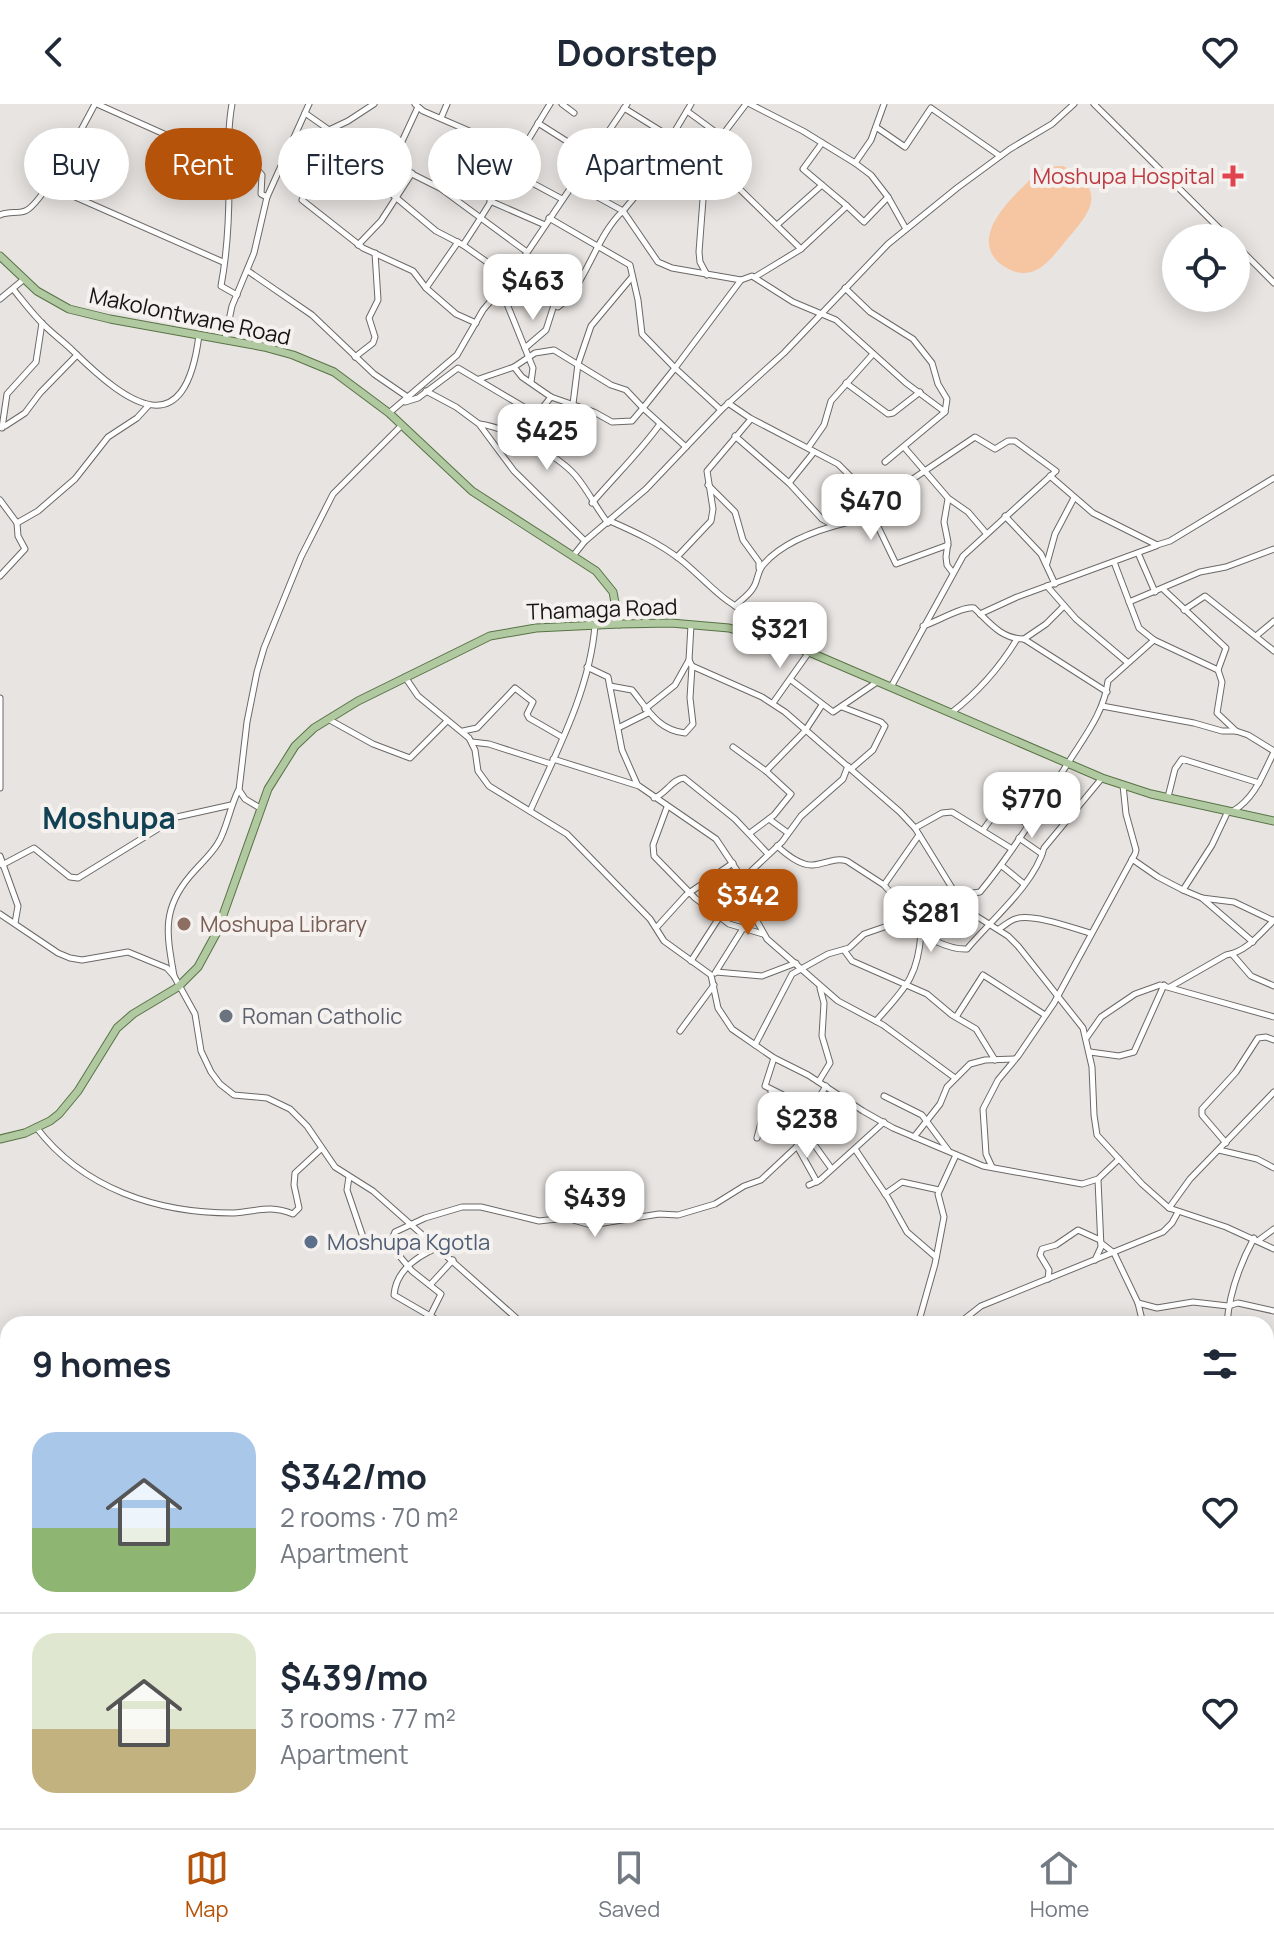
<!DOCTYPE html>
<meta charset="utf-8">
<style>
body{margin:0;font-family:Manrope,sans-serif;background:#f2f2f3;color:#1f2937;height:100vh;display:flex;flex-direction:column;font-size:30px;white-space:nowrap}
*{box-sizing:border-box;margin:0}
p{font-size:26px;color:#747a83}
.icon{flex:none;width:44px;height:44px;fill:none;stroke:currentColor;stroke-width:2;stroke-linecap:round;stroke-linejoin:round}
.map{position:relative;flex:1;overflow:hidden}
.details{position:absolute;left:0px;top:1212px;width:1274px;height:512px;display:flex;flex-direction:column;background:#fff;border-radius:24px 24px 0 0;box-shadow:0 4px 20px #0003}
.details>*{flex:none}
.top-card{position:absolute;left:24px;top:24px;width:800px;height:72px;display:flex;gap:16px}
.tools{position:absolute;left:1162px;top:120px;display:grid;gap:16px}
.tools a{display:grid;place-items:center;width:88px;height:88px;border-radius:50%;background:#fff;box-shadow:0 4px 20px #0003;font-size:40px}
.price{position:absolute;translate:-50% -68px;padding:0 18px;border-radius:16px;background:#fff;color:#222;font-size:26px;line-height:52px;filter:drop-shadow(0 2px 4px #0008)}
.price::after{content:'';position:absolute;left:50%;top:48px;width:24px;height:18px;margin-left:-12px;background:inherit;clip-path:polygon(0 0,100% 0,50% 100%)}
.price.selected{background:#b45309;color:#fff}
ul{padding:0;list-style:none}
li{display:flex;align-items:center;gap:24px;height:200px;padding:0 32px}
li+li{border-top:2px solid #e0e1e3}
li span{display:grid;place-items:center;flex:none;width:224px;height:160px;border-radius:24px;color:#555}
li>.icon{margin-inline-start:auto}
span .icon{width:96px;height:96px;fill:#fffc;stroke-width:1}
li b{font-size:34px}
h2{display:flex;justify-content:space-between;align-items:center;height:96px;padding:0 32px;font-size:34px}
.tag{padding:0 28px;border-radius:36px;background:#fff;box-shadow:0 4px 20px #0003;font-size:28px;line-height:72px}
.tag.selected{background:#b45309;color:#fff}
header{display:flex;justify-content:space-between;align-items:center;height:104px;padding:0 32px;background:#fff;font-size:36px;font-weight:700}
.tabs{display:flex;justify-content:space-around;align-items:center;height:112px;border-top:2px solid #e0e1e3;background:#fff;font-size:22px;color:#747a83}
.tabs a{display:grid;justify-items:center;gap:4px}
.tabs .selected{color:#b45309}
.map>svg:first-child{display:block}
</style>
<header><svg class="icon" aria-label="back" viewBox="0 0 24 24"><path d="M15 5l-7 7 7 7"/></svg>Doorstep<svg class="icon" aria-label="heart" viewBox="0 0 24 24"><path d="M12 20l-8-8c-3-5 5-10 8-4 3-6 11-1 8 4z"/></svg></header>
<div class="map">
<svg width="1274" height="1724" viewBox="0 0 1274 1724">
<rect width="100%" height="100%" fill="#e8e4e1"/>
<path fill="#f6c5a2" d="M1063,62C1110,87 1090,109 1064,139C1055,150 1042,168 1026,169C1016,170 1005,164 998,158C968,128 1020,87 1039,67L1046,63Z"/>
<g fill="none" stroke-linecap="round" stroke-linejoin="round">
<g stroke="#86d4f1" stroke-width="7">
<polyline points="0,1305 8,1316"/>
<polyline points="370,1716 378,1724"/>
<polyline points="950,1716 958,1724"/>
<polyline points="916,1724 919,1716"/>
</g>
<defs>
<g id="minor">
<polyline points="97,0 211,51 254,62 262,71 261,90 267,93"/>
<path d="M232,0C227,28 229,54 229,82C229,115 227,150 221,182L237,191"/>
<polyline points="415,0 423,7 518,48"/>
<polyline points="562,0 574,9"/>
<polyline points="750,0 803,27 855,59"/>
<polyline points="884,0 871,36 855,59 871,71 888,93"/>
<polyline points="1094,0 1229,134"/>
<polyline points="624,4 714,60 801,145 847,102 864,118 888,93 906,125"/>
<polyline points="687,7 721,32"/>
<polyline points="305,9 342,35 440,84 527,148"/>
<polyline points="441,14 447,0"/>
<polyline points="538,19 590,52"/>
<polyline points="876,23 905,43 931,4 1000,52"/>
<polyline points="329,26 348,17 374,0"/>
<polyline points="822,39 803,65 847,102"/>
<path d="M289,44L317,61L333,67L356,68L381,81L436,127L463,141L515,178L558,203C585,184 596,131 623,107L658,158L672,164L741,176"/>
<polyline points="702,58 704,82 699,148 700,158 707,171"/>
<polyline points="392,59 418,3"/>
<polyline points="317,61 302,96 363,144 413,167 426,184 456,210 476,219"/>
<polyline points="654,61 684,76 703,91"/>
<polyline points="508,66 562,95"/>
<polyline points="684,76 696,66 746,0"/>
<polyline points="572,79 623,107 638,89 691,0"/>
<polyline points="48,81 223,158"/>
<polyline points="490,97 545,121"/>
<path d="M0,111C9,107 17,110 25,107C42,101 85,19 95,0"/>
<polyline points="777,121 822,81"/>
<polyline points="358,141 381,117 412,69"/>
<path d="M463,141C494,95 521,47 550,0"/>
<polyline points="1236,141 1274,179"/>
<polyline points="248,167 312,211 374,270 409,294"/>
<polyline points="755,173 801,145"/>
<polyline points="515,178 507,200 533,264 531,278"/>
<polyline points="426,184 458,138"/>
<polyline points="845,184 870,208 913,235 932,259 938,280 947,295 945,308 885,358"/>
<path d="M13,185C23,197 33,211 45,222C54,231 64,238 73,247C128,301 185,342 199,231"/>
<polyline points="0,195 23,176"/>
<polyline points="225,235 232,202 254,149 267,93 309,0"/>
<polyline points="525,244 546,226 554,201"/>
<polyline points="355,253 373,239 375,233 369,214 378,196 375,149"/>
<polyline points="514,263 535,249 554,246 611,281 626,286 643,304 675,264 642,230 638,196 630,161 549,114"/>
<polyline points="479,275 514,263 522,273 551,293 594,308 612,318 632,317 643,304 686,343"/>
<polyline points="846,279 888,310 893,309 920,288"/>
<polyline points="426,287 456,303 479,320 514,367 585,437"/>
<polyline points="405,298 418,294 458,264 534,309 539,308 551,293"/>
<polyline points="728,299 750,314 838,360 877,399"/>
<polyline points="573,300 578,260 591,222 632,173"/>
<polyline points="721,306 675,264 741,176 752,172 793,198 836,216 906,279 945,308"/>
<polyline points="389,309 457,251 483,206 510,174 627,0"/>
<path d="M480,320C508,324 557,351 575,371C588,386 596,404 608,419"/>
<polyline points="5,322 25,309 40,289 77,251"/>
<polyline points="2,324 7,290 36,258 42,219"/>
<polyline points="735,332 789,379 822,415 833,421"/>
<polyline points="904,343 948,394 968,408 986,429"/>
<polyline points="808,344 824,321 831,297 873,250"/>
<polyline points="1050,372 1093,409 1157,441 1170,437 1274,374"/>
<polyline points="789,379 814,348"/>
<polyline points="708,381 735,408 743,436 759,458 759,464"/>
<polyline points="948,395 944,418 948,438 946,453 947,461 953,469"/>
<polyline points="0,396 17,419 38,407 75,375 108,333 137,314 148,302"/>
<path d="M592,399C615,372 639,349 660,320"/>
<polyline points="869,404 896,460 948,441"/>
<polyline points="1005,412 1041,450 1055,480"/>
<path d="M610,417C635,428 659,439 681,456C704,474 726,503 755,511L749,529"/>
<polyline points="1138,449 1155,488"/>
<polyline points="573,452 585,437 646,385 721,306 784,249 888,140 957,84 1010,45 1052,20 1074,0"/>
<polyline points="677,453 711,417 713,405 707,367 751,315"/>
<polyline points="1114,458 1139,524 1154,536 1218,566"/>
<polyline points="1047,459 1055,430 1074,394"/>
<polyline points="0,472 25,445 18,432 17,419"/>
<polyline points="1047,482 1076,515 1127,558"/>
<polyline points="1163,485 1226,544 1218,566 1222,578 1217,609 1236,627"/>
<polyline points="1129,498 1200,468 1226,463 1274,445"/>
<path d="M735,502C740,497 749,491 753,484C758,477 757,468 763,461C783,437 820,425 849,418L975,333L995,345L1008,337H1015L1056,367L963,452L891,583"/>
<polyline points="1184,506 1205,492 1274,547"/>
<polyline points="980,510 1017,493 1156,442"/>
<polyline points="691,521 689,556 692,562 762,593 785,608 900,708 915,724 965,805 1008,832 1018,842 1083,924 1092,963 1094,1011 1097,1031 1142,1080 1169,1104 1226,1123 1274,1145"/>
<path d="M923,522C937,518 962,502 974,504C989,518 1001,535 1024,535L1107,588"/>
<polyline points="1256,532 1274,517"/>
<polyline points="1024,535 1046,520 1064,502"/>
<polyline points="587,563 608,573 622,646 637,680"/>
<polyline points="405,573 418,592 469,634 475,646 478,667 489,682 567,730 650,815 664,837 711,871 718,904 732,925 774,954 808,971 863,1007 893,1024 983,1062 1082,1080 1098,1075 1119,1055"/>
<polyline points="791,576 833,608 877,578"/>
<path d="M610,582L632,586C647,604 657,626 685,629L693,620L690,594L692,562"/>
<polyline points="0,594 0,684"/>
<polyline points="773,599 809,548"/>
<polyline points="1102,602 1194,619 1222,627 1236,627 1248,631 1274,647"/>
<polyline points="842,603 881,618 885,622 873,646 851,665"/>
<polyline points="645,605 675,581 689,556"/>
<path d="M951,609C977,589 1000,563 1017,535"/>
<polyline points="328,615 373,640 410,654 447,617"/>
<polyline points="618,624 648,609"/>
<polyline points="463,627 477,624 515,584 533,598 527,610 529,614 562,633"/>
<polyline points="472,638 489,640 551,660"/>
<polyline points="733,643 766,667 791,690 774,711 750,729"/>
<polyline points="553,655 639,682 716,735 740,771 749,803 767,835 838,897 883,921 955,974"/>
<polyline points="766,667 805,627 822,601"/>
<polyline points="1168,693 1175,665 1182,655 1259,679"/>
<path d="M654,694C666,690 672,675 684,674L735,715L768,750"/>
<polyline points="667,703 653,741 654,752 695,794 729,820 763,830"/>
<polyline points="260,704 245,695 239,686 247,618 257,568 264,544 301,453 333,390 402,321"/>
<path d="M530,707C556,649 590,586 595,521"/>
<path d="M1233,707C1255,694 1263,670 1274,648"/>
<polyline points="769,715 788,729"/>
<polyline points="915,724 942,709 952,708 1012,745"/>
<polyline points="983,726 999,704 1028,720"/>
<polyline points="1019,734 1042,750"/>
<path d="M777,742C786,750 800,762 813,761C826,760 835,753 847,757L884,781L911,812"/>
<polyline points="0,752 18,802 15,819"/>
<polyline points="1132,755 1158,773 1183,786 1202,794 1234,798 1274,817"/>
<polyline points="2,761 34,744 70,773 78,774 177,713 231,701"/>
<polyline points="1002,762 1024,780"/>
<polyline points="740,771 749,769 782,738 801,712 843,675 848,662"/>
<polyline points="884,781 919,731"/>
<polyline points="1183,786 1212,741 1228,707"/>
<polyline points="1202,794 1253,838"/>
<polyline points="0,810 58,849 70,854 82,856 128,848 167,864 174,872 195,910 201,947 211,968 220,980 234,991 267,994 290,1005 307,1022 335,1063 373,1087 523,1220"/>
<path d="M901,817C919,828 944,846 967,845C990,817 1035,780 1044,744L1102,674"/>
<polyline points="657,823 686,791 733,759"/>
<path d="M999,825C1004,822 1009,817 1015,815C1032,809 1073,824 1090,829"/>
<polyline points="844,846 852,857 927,890 952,911 976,925 995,956"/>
<polyline points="1232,850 1251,872 1274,882"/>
<polyline points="691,857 726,803 745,787"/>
<polyline points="716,868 762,872 796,859"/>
<polyline points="715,869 742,826"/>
<path d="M174,872C167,831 161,806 190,772C199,761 211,751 218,739C226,727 230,703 238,687"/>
<path d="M1170,883L1226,851C1246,848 1260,830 1274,816"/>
<polyline points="956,913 983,871 1045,911"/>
<path d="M876,917C904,885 918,874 921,829"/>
<polyline points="680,927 714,881"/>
<polyline points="1087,933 1101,913 1135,890 1160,881 1274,913"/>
<path d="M755,941L792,870L828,850L849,844L864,830L893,820L946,793L980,788C1013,748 1040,703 1068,659C1084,633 1104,609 1108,577L1154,536"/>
<polyline points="1090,948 1119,952 1134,948 1164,881"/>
<polyline points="774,954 765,982 785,992 802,1010 808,1023"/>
<polyline points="819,977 830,959 822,932 824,899 820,884"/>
<polyline points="884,992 922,1011 948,1046"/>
<path d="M36,1023C83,1085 157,1109 233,1109C257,1108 268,1100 293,1110L299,1104L294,1081L295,1069L321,1045"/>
<polyline points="808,1032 831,1064"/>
<polyline points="914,1033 940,1000 947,983 970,960 985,956 1015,955"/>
<polyline points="757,1034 763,1011 774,996 771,988"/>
<polyline points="1226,1039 1202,1011 1202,1005 1236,968 1258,934 1266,933 1274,936"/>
<polyline points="797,1042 817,1078"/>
<polyline points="855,1045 888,1094 907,1128 936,1153"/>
<polyline points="1219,1046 1257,1055 1274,1064"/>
<polyline points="992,1063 986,1050 983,1005 998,976 1018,952 1054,899 1135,750 1136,746 1126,710 1123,681"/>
<polyline points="349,1073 347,1086 364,1136 374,1141 392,1143 412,1167 441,1190 430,1212"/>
<polyline points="809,1081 820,1076 884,1018"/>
<polyline points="885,1090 902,1078 939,1086"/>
<polyline points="1169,1104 1190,1075 1274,988"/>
<polyline points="1259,1136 1274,1125"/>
<polyline points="1101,1139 1114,1149 1138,1199 1143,1220"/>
<polyline points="389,1142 395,1128 425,1114 462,1103 481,1103 539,1117 566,1114 591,1121 659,1110 678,1111 715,1100 744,1082 761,1076 808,1032 812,1005 826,982"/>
<path d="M439,1143C417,1152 396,1166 394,1191L444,1220"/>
<polyline points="1095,1156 1101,1143 1098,1076"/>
<polyline points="1048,1175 1049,1166 1040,1151 1042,1145 1056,1141 1078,1126 1100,1136"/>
<polyline points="430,1181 453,1156"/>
<polyline points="1138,1199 1157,1204 1193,1198 1228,1202 1238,1199 1274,1207"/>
<polyline points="918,1220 935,1160 944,1113 938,1090 956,1051"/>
<polyline points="958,1220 981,1202 1163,1128 1172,1119 1178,1108"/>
<path d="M1227,1220C1229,1191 1240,1160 1254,1134"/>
<polyline points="1266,1447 1274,1450"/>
<polyline points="1266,1644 1274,1631"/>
<polyline points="1266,1676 1274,1686"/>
<polyline points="0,1699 8,1705"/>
<polyline points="21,1716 32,1724"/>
<polyline points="852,1716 861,1724"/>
</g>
<g id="major">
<polyline points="0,152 37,187 69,205 110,215 264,243 293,251 334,268 389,309 472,387 596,467 613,488 619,520"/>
<polyline points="0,1035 25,1029 50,1017 59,1010 78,987 117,924 133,910 178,883 198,863 217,828 268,685 295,642 314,624 358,597 490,532 536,524 619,520 671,519 729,524 809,548 1102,674 1151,690 1274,717"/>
</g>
</defs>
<use href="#minor" stroke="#6c6866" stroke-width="7"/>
<use href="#major" stroke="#587346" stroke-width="9"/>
<use href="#minor" stroke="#fff" stroke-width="5"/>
<use href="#major" stroke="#b0c9a0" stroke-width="7"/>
</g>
<path fill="#e0444e" stroke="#f5f1ef" stroke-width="3" d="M1229 60h8v8h8v8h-8v8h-8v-8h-8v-8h8z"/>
<circle fill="#8d6e63" stroke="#f5f1ef" stroke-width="3" cx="184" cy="820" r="8"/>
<circle fill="#6b7280" stroke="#f5f1ef" stroke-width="3" cx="226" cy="912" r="8"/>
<circle fill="#5c6f8a" stroke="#f5f1ef" stroke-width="3" cx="311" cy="1138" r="8"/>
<g text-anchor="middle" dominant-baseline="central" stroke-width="8" stroke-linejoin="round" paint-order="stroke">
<g font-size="22" fill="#be3a42" stroke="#f5f1ef" text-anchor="end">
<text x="1215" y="72">Moshupa Hospital</text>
</g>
<g font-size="22" fill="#161514" stroke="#f5f1ef">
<text transform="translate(190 212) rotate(12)">Makolontwane Road</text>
<text transform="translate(602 505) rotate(-2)">Thamaga Road</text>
</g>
<g font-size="22" fill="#785e54" stroke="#f5f1ef" text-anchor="start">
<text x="200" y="820">Moshupa Library</text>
</g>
<g font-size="22" fill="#5b616d" stroke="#f5f1ef" text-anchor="start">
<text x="242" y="912">Roman Catholic</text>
</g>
<g font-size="22" fill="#4e5e75" stroke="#f5f1ef" text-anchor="start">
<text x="327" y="1138">Moshupa Kgotla</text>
</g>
<g font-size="30" font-weight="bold" fill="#104254" stroke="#f5f1ef">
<text x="109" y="713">Moshupa</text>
</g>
</g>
</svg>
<div class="tools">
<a><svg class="icon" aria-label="locate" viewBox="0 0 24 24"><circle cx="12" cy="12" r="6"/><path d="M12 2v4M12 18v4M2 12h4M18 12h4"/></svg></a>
</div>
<b class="price" style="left:533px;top:218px">$463</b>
<b class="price" style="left:547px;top:368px">$425</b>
<b class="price" style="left:871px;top:438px">$470</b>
<b class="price" style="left:780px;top:566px">$321</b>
<b class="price" style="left:1032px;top:736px">$770</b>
<b class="price selected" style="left:748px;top:833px">$342</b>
<b class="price" style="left:931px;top:850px">$281</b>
<b class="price" style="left:807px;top:1056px">$238</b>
<b class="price" style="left:595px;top:1135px">$439</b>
<div class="top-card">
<a class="tag">Buy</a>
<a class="tag selected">Rent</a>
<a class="tag">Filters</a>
<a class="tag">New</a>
<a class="tag">Apartment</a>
</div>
<section class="details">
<h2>9 homes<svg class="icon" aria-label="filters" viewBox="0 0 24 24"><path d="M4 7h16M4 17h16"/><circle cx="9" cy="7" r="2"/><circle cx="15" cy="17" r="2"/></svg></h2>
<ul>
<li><span style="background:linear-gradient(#a9c7e8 60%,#8fb573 0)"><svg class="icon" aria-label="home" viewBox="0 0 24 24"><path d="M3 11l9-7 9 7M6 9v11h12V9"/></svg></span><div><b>$342/mo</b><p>2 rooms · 70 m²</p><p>Apartment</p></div><svg class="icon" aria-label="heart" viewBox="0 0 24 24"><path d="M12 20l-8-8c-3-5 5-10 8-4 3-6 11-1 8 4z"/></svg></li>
<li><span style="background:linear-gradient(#dfe7d0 60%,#c2b280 0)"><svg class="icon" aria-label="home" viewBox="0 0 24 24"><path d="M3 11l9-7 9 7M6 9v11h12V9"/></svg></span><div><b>$439/mo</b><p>3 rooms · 77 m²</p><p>Apartment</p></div><svg class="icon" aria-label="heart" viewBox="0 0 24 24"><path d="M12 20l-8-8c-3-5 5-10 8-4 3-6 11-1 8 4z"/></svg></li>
</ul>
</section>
</div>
<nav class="tabs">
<a class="selected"><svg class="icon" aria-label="map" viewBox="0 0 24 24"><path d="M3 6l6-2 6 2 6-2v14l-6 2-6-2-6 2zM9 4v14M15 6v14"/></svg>Map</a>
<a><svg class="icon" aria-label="saved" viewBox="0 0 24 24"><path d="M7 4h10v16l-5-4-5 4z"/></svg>Saved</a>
<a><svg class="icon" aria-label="home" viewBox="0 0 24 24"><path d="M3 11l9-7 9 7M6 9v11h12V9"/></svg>Home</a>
</nav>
